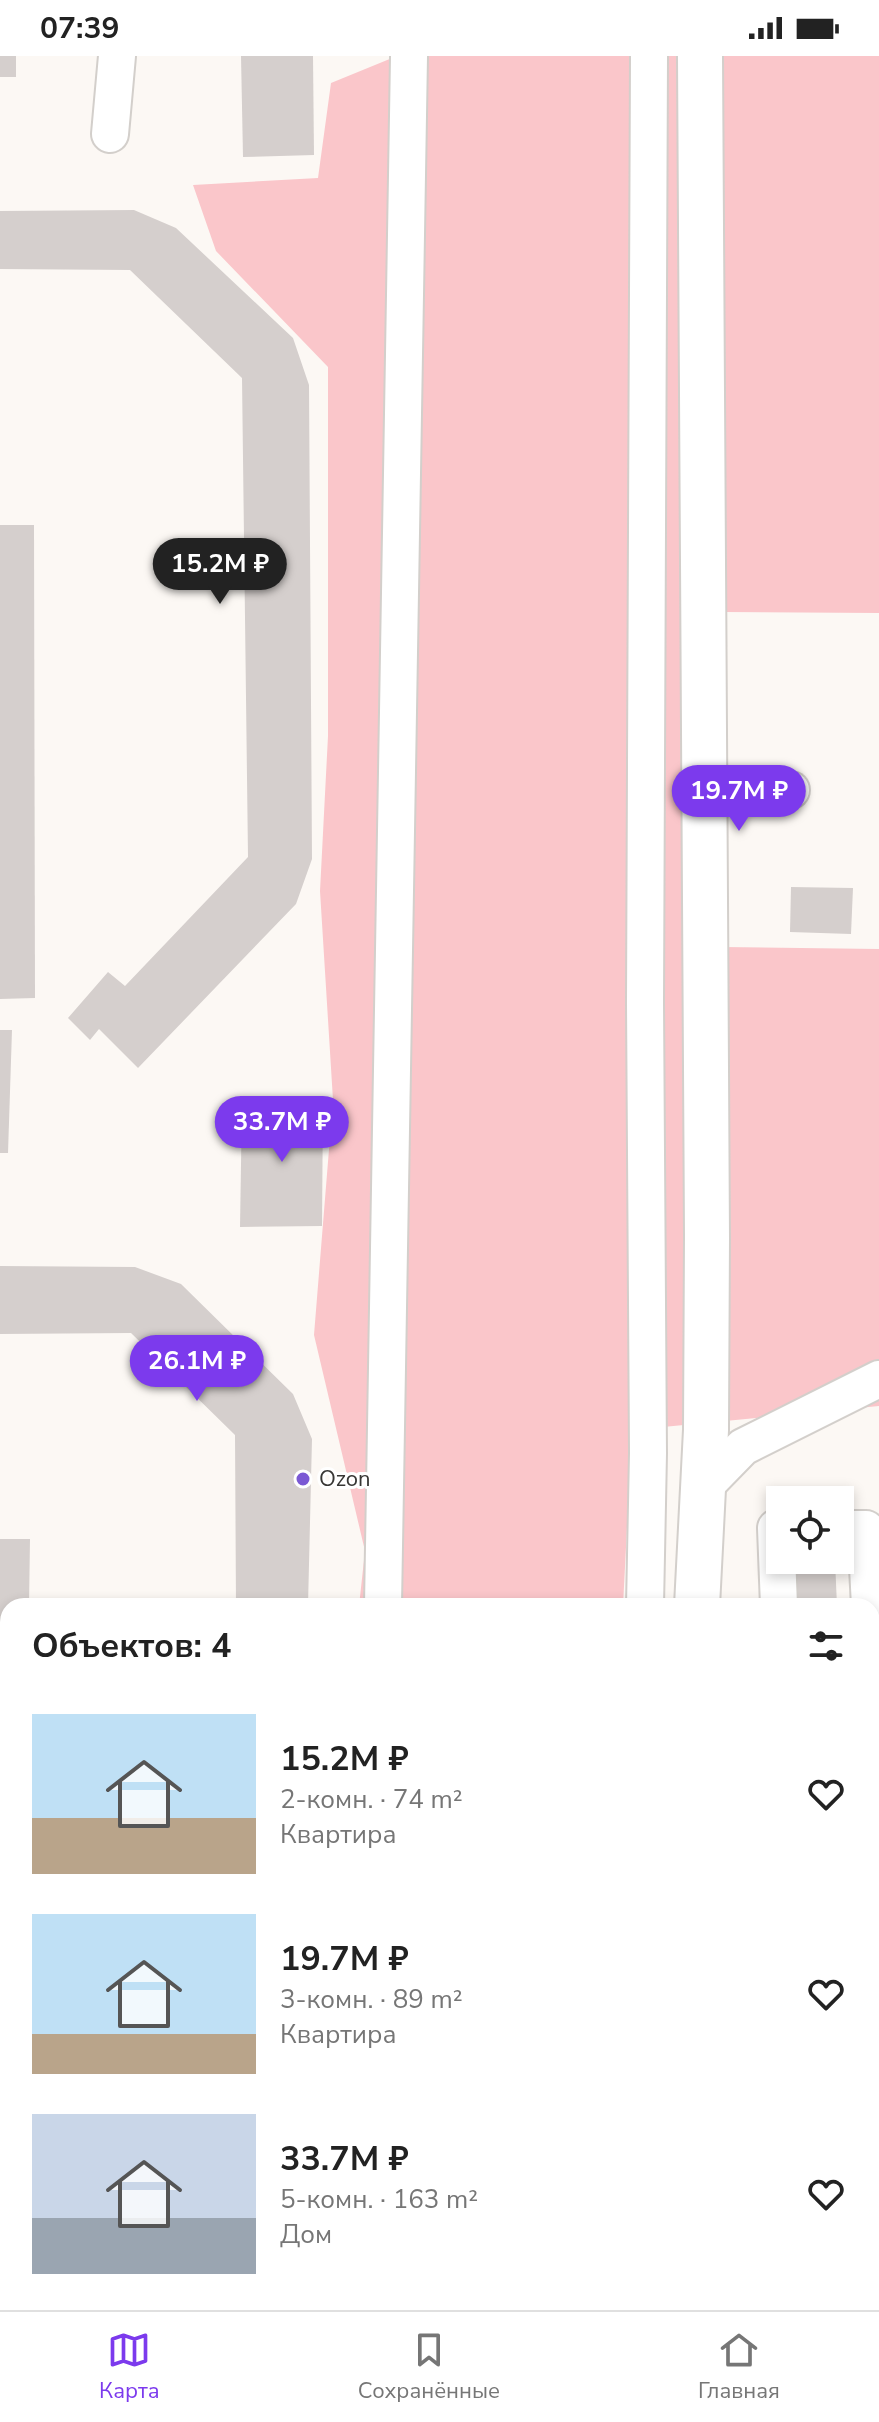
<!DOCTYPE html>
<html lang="ru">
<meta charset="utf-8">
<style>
body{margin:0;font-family:"Nunito Sans",sans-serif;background:#f6f6f6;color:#222;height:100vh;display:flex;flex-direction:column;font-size:30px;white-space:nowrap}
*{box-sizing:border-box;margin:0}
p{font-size:26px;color:#767676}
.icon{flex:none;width:44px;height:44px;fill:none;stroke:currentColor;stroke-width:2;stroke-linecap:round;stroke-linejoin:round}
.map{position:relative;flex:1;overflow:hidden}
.panel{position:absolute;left:0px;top:1542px;width:880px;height:712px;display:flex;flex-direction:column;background:#fff;border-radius:24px 24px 0 0;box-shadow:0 4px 12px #0003}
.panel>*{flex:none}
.fabs{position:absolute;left:766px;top:1430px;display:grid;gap:16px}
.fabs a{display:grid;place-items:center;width:88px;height:88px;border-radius:0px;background:#fff;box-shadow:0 4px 12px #0003;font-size:40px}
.price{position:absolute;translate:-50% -68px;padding:0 18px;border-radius:28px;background:#7c3aed;color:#fff;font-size:26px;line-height:52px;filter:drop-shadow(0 2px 4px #0008)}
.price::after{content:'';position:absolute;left:50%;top:48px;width:24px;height:18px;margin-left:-12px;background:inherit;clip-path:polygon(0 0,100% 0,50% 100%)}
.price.on{background:#222;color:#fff}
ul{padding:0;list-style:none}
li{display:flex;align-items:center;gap:24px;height:200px;padding:0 32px}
li span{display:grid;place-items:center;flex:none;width:224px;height:160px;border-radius:0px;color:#555}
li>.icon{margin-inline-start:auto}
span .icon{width:96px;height:96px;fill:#fffc;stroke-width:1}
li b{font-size:34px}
h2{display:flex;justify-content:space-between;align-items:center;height:96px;padding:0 32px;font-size:34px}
.status{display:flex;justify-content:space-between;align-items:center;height:56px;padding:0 40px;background:#fff;direction:ltr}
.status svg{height:22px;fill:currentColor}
.menu{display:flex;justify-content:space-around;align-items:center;height:112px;border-top:2px solid #e0e0e0;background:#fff;font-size:22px;color:#767676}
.menu a{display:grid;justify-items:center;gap:4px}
.menu .on{color:#7c3aed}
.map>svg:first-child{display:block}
</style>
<div class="status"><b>07:39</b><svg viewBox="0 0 49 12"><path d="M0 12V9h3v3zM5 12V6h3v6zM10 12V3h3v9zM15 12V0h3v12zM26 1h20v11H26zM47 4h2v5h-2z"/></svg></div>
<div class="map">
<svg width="879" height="2254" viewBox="0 0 879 2254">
<rect width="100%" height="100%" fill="#fcf8f4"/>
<polygon fill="#f5ebe2" points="872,1858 879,1858 879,2254 556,2254 559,2246 872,2246"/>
<g fill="#fac6ca">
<polygon points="397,0 879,0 879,557 724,556 723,891 879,893 879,1350 632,1374 623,1550 359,1550 365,1495 314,1279 333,1044 320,835 328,680 328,311 216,195 193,129 318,122 331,27"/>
<polygon points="311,2246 425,2246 421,2254 309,2254"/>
</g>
<g fill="#d5cfcd">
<rect x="0" y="0" width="16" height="21"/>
<polygon points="241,0 313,0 314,99 243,101"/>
<polygon points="134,154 176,172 293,282 309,329 312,803 296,848 138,1012 99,973 90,984 68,962 108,916 125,930 248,801 242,322 130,214 0,213 0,155"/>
<polygon points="0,469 34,469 35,942 0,943"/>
<polygon points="791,831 853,832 851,878 790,876"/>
<polygon points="0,974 12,974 8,1097 0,1097"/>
<polygon points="323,1043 322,1170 240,1171 242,1046"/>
<polygon points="0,1210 135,1211 181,1228 293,1338 312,1383 308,1550 236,1550 235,1379 131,1277 0,1278"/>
<polygon points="0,1483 30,1483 29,1550 8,1550 8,2080 0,2080"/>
<polygon points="791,1504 835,1504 837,1550 793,1550"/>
<polygon points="872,2025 879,2026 879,2093 872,2092"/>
<polygon points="872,2124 879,2124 879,2200 872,2199"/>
</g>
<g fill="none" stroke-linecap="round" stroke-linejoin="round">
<defs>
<g id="minor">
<polyline points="110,78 117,0"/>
<polyline points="704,734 791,734"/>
<polyline points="703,1432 743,1391 879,1323"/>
<polyline points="840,1473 866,1473 870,1550"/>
<polyline points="383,1550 409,0"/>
<polyline points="645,1550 648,1397 645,946 649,0"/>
<polyline points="779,1550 776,1472 780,1473"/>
<polyline points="872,1605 872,1612"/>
<polyline points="872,1814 879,1814"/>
<polyline points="0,2165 8,2165"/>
<polyline points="541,2246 628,2254"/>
<polyline points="443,2254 445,2246"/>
</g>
<g id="major">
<polyline points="697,1550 706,1374 707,1181 700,0"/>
<polyline points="531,2254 533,2246"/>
</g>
</defs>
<use href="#minor" stroke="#d3cfcb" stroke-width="40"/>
<use href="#major" stroke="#d3cfcb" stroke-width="48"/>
<use href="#minor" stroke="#fff" stroke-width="36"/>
<use href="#major" stroke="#fff" stroke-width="44"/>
</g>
<circle fill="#7b59d4" stroke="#fff" stroke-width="3" cx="303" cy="1423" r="8"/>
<g text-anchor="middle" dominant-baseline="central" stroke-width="6" stroke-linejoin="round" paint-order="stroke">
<g font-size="22" fill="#373634" stroke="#fff" text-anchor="start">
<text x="319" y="1423">Ozon</text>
</g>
</g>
</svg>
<div class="fabs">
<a><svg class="icon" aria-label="locate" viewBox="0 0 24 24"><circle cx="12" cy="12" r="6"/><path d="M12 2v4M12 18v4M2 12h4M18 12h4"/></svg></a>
</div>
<b class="price on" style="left:220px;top:550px">15.2M ₽</b>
<b class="price" style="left:739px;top:777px">19.7M ₽</b>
<b class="price" style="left:282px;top:1108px">33.7M ₽</b>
<b class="price" style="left:197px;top:1347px">26.1M ₽</b>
<section class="panel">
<h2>Объектов: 4<svg class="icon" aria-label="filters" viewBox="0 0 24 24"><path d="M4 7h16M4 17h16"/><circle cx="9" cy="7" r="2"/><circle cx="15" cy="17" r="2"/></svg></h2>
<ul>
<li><span style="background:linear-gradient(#bfe0f5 65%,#b9a48a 0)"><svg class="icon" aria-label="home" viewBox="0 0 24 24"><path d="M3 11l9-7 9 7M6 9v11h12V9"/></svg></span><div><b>15.2M ₽</b><p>2-комн. · 74 m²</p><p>Квартира</p></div><svg class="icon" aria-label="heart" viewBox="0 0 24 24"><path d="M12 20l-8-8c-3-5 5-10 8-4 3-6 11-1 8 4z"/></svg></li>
<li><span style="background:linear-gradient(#bfe0f5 75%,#b9a48a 0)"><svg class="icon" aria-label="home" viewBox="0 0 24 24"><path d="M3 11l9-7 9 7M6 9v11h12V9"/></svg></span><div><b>19.7M ₽</b><p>3-комн. · 89 m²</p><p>Квартира</p></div><svg class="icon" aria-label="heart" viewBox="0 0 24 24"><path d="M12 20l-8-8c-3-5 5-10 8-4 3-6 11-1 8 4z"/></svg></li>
<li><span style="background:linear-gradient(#c9d6e8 65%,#9aa5b1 0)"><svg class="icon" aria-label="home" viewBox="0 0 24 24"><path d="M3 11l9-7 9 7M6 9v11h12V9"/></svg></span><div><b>33.7M ₽</b><p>5-комн. · 163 m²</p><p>Дом</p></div><svg class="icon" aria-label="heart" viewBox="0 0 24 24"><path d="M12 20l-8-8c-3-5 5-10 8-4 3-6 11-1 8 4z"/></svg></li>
</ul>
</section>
</div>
<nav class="menu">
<a class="on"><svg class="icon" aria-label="map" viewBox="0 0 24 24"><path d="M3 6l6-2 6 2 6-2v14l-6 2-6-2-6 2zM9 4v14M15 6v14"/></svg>Карта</a>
<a><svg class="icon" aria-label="saved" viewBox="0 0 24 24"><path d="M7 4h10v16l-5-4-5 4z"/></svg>Сохранённые</a>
<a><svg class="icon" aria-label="home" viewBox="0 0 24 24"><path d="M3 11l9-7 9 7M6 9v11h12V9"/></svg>Главная</a>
</nav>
